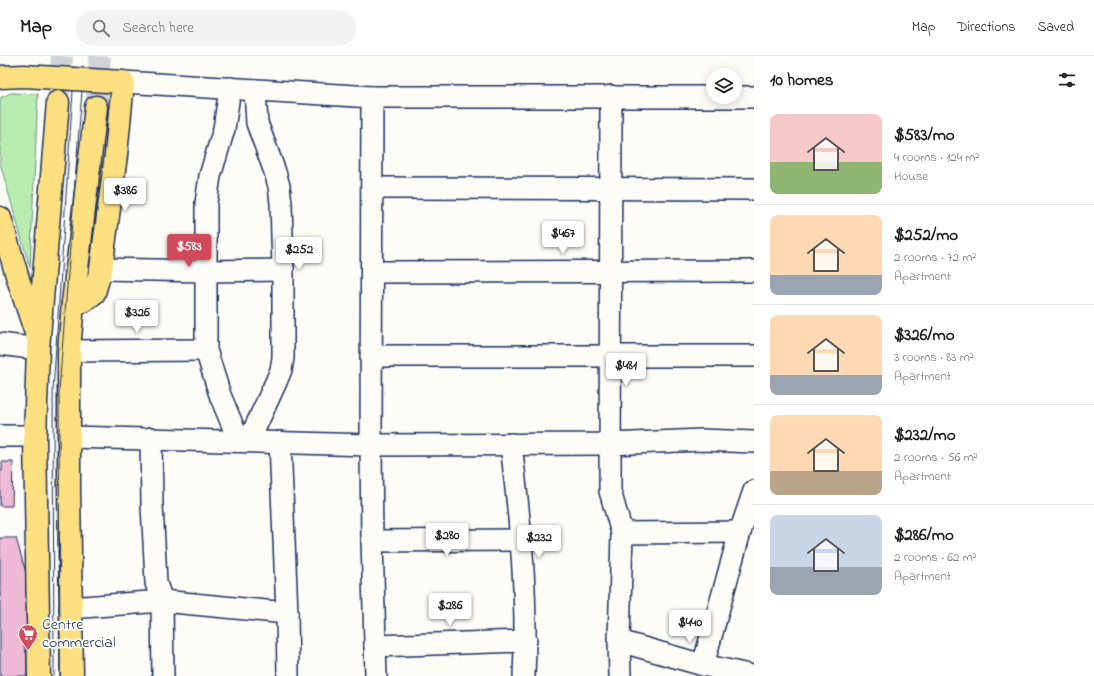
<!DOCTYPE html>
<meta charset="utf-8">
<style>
body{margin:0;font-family:"Indie Flower",sans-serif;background:#f2f2f2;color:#202124;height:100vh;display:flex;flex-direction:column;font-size:15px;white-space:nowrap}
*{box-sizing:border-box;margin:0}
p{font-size:13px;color:#757577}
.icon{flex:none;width:22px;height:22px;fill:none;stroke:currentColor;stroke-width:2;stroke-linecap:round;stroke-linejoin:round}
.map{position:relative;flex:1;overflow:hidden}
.details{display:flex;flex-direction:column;background:#fff;width:340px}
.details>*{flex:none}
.controls{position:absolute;left:706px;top:12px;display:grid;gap:8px}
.controls a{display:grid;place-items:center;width:36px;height:36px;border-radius:50%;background:#fff;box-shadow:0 2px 10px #0003;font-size:20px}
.price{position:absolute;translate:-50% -34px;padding:0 9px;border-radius:4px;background:#fff;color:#222;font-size:13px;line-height:26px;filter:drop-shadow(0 1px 2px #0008)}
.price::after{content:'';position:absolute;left:50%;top:24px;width:12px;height:9px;margin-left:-6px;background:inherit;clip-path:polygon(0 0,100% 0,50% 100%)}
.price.active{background:#d1495b;color:#fff}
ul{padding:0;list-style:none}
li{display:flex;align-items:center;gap:12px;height:100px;padding:0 16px}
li+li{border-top:1px solid #e0e0e0}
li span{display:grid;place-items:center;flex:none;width:112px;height:80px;border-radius:8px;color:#555}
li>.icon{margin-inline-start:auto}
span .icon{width:48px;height:48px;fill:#fffc;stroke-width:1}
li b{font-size:17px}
h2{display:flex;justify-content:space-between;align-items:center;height:48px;padding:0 16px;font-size:17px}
header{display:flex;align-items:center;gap:24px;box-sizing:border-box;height:56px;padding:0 20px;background:#fff;border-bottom:1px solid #e0e0e0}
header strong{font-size:19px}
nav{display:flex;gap:22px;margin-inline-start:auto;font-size:14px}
.search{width:280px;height:36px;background:#f2f2f2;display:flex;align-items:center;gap:10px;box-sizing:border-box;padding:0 14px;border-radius:22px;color:#757577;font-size:15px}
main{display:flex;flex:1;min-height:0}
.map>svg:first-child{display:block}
</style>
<header>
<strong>Map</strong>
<div class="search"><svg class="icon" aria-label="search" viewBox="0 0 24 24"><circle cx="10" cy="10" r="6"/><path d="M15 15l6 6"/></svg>Search here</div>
<nav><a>Map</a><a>Directions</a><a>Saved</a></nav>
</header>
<main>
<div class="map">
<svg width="754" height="620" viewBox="0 0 754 620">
<rect width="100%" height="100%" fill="#fdfcf7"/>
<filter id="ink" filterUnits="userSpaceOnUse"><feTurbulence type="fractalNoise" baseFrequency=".025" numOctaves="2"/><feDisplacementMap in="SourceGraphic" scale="8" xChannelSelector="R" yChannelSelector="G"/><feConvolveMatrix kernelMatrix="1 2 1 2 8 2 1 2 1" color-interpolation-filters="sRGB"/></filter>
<g filter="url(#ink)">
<polygon fill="#b9edaf" stroke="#6a8e86" points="11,37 38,38 30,212 0,107 0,42"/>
<g fill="#efbad6" stroke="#1b2f5e">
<polygon points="2,406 13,406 12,450 0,450 0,415 2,415"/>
<polygon points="0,482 16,482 28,524 26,559 29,563 28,580 24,590 27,600 27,620 0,620"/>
</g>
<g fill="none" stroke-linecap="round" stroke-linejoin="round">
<g stroke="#d0d3d8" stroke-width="22" stroke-dasharray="22 11" stroke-linecap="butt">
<polyline points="58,46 62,0"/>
<polyline points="96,51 100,0"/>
</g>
<defs>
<g id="minor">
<polyline points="123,26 372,41 754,41"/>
<polyline points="230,32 224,73 210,120 206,147 206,294 220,339 239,385"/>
<polyline points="611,40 610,435 622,477 619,585 620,620"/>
<polyline points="372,41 371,389 372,485 376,620"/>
<polyline points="372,132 754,133"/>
<polyline points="101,213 206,215 283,214"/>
<polyline points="372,216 754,215"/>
<polyline points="0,288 38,293"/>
<polyline points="69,295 206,294"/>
<polyline points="371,300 754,300"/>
<polyline points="0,380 35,380"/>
<polyline points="69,381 371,389 610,388 702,384 754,386"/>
<polyline points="151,382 152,449 155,505 156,527 162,545 163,620"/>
<polyline points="249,385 276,326 281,314 283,302 283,214 281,147 279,130 275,116 257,67 255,34"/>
<polyline points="280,386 287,557 288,620"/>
<path d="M511,388C520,465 528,542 524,620"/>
<polyline points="622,477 740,476"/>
<polyline points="372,485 522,484"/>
<polyline points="70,552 162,545 287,557"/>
<polyline points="619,585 703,609 753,620"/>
<polyline points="375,590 526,585"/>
<polyline points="703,609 740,476 754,435"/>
</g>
<g id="major">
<polyline points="0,21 24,20 123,26 116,99 101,213 94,237 84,245 73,247"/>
<polyline points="0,162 19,226 36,277"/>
<polyline points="39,620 35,380 38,293 58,46"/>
<polyline points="72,620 69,435 69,295 73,247 96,51"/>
</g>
</defs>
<use href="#minor" stroke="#1b2f5e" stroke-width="24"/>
<use href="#major" stroke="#1b2f5e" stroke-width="25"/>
<use href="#minor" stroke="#fdfcf7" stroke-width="21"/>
<use href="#major" stroke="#fce080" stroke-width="22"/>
<g stroke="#1b2f5e" stroke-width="1">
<polyline points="54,620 53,335 73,35"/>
<polyline points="60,620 59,335 82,35"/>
</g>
</g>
</g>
<defs>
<symbol id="supermarket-pin" viewBox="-11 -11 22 30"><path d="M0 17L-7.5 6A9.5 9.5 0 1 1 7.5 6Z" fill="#d1495b" stroke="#fdfcf7"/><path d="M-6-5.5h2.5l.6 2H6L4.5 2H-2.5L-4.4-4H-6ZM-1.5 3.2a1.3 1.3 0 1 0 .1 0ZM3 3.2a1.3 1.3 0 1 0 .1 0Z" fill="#fff"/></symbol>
</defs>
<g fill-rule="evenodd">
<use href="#supermarket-pin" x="17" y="567" width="22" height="30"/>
</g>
<g text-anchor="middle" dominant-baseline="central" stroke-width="3.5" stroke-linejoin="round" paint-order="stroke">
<g font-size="16" fill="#1b2f5e" stroke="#fdfcf7" text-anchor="start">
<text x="42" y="569">Centre<tspan x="42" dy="18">commercial</tspan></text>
</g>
</g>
</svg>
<div class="controls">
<a><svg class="icon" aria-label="layers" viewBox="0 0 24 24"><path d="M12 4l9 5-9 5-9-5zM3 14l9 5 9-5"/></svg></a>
</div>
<b class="price" style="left:125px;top:156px">$386</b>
<b class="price" style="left:563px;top:199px">$467</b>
<b class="price active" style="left:189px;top:212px">$583</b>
<b class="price" style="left:299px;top:215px">$252</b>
<b class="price" style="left:137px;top:278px">$326</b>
<b class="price" style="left:626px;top:331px">$481</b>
<b class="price" style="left:447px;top:501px">$280</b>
<b class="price" style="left:539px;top:503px">$232</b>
<b class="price" style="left:450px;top:571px">$286</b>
<b class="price" style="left:690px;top:588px">$440</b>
</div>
<section class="details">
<h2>10 homes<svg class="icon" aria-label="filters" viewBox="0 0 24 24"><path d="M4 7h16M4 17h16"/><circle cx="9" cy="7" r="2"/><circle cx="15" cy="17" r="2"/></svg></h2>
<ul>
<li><span style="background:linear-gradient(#f6c9c9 60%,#8fb573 0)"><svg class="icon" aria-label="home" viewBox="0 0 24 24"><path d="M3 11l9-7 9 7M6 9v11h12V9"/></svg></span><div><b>$583/mo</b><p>4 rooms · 124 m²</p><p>House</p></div></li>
<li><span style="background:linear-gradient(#ffd9b3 75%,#9aa5b1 0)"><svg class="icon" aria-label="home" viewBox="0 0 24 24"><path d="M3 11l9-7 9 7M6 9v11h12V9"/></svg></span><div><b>$252/mo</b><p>2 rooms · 72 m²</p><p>Apartment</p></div></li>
<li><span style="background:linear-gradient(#ffd9b3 75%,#9aa5b1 0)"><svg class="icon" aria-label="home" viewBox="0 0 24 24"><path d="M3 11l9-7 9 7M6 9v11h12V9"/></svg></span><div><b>$326/mo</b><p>3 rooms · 83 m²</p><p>Apartment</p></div></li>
<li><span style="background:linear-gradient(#ffd9b3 70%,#b9a48a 0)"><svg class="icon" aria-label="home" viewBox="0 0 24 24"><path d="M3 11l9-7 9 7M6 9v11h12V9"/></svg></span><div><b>$232/mo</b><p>2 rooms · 56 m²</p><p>Apartment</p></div></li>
<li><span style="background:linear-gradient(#c9d6e8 65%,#9aa5b1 0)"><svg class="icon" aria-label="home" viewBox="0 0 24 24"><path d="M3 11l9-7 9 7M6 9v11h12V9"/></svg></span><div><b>$286/mo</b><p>2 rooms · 62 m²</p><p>Apartment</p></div></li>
</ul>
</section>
</main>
